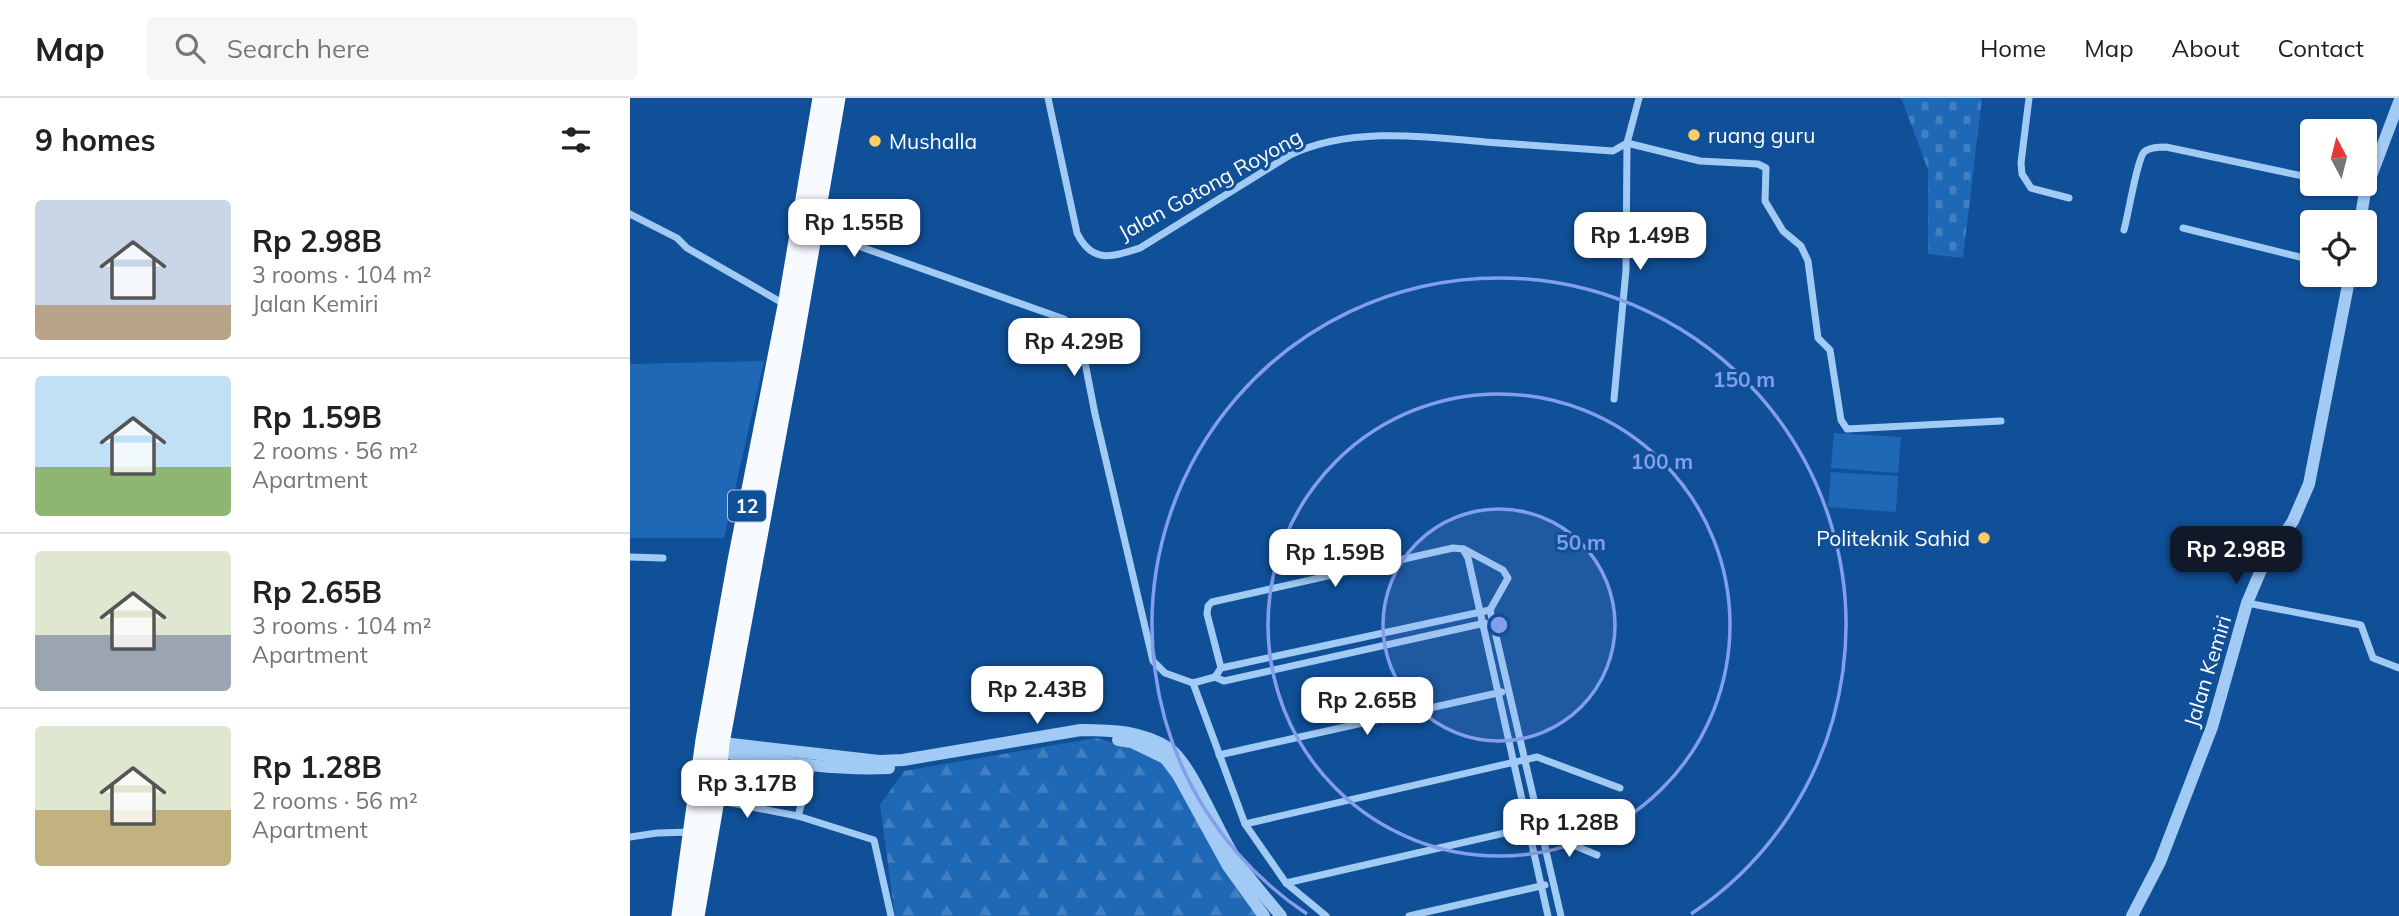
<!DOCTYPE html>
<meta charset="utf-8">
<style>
body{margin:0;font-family:Mulish,sans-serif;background:#f6f6f6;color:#222;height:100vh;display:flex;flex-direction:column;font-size:26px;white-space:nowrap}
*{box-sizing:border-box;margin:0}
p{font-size:23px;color:#767676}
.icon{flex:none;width:38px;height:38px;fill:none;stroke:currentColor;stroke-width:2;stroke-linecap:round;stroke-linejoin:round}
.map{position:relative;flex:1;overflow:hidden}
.panel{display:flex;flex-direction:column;background:#fff;width:630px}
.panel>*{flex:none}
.needle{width:46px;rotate:353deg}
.buttons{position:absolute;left:1670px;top:21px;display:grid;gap:14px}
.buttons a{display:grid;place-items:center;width:77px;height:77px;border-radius:7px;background:#fff;box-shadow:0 2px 5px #0004;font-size:35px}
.price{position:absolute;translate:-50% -60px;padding:0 16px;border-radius:14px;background:#fff;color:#222;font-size:23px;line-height:46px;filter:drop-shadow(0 2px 4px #0008)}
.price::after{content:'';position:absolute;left:50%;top:42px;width:21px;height:16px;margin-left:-10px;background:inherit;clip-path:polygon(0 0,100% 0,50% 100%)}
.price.on{background:#111827;color:#fff}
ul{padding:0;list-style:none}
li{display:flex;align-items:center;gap:21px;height:175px;padding:0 35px}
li+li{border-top:2px solid #e0e0e0}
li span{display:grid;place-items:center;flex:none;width:196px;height:140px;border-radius:7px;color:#555}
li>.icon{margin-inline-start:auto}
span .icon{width:84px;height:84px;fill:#fffc;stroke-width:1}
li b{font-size:30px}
h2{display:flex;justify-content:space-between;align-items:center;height:84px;padding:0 35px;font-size:30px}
header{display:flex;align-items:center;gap:42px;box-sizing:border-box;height:98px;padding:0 35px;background:#fff;border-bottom:2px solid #e0e0e0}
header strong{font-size:33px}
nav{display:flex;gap:38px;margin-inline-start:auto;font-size:24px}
.search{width:490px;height:63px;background:#f6f6f6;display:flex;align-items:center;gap:18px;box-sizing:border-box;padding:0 24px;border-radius:7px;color:#767676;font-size:26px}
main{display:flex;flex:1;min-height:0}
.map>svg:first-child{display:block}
</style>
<header>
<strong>Map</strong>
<div class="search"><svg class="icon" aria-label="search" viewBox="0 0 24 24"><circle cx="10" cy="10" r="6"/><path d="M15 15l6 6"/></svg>Search here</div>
<nav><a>Home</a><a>Map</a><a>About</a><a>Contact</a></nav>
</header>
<main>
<section class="panel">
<h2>9 homes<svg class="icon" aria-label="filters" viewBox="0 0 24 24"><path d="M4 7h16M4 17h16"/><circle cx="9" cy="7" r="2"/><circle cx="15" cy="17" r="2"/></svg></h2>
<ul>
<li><span style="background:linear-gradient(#c9d6e8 75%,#b9a48a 0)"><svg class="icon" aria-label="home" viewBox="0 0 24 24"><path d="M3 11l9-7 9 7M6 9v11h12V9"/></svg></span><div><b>Rp 2.98B</b><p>3 rooms · 104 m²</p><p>Jalan Kemiri</p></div></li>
<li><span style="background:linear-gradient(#bfe0f5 65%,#8fb573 0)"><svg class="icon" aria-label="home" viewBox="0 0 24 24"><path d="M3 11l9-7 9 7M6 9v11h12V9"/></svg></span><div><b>Rp 1.59B</b><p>2 rooms · 56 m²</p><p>Apartment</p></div></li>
<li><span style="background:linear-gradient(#dfe7d0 60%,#9aa5b1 0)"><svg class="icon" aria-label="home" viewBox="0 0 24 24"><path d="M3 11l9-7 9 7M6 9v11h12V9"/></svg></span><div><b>Rp 2.65B</b><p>3 rooms · 104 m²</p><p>Apartment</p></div></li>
<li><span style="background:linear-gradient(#dfe7d0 60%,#c2b280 0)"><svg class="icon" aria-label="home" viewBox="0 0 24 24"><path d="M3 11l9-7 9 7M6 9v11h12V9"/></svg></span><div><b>Rp 1.28B</b><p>2 rooms · 56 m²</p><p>Apartment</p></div></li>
</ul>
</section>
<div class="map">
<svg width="1769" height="818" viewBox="0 0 1769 818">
<defs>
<pattern id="forest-firs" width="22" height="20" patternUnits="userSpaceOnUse" patternTransform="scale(1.75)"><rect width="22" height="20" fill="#1f68b6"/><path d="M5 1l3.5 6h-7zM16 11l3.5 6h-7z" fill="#417fc1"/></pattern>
<pattern id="cemetery-stones" width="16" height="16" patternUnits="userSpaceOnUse" patternTransform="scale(1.75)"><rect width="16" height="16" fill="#1f68b6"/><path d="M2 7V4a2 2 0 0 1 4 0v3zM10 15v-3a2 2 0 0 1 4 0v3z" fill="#417fc1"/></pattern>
</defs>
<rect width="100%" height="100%" fill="#105098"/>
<g fill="#1f68b6">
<polygon points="134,263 94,440 0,440 0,266"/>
<polygon points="1204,335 1271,339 1268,375 1201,370"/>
<polygon points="1201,374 1268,378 1266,414 1198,409"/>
</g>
<polygon fill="url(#forest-firs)" points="466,640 524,656 542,673 628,818 265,818 250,707 274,673"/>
<polygon fill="url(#cemetery-stones)" points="1269,0 1352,0 1333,160 1298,156 1298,72 1272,2"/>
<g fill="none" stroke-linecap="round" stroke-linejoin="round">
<g stroke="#a1caf4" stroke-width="7">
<path d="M418,0L447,135C462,166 482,159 510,150L660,57C719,29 792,38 855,44C898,47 940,50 983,53L997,45L1009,0"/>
<polyline points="1399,0 1391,65 1392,76 1401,90 1439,100"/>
<polyline points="1703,86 1735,94"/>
<polyline points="0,116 47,140 57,150 156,207"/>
<polyline points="1553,130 1682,162"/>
<path d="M1494,132C1498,118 1507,62 1514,54C1520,49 1529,49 1536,49L1682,80"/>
<polyline points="186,133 434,221 445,229 450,239 465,316 523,563 535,575 563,585 615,726 656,785 696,818"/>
<polyline points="984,301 996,172 997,45 1070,63 1128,66 1136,70 1135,103 1153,133 1171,148 1178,163 1188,240 1200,252 1211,322 1217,331 1371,323"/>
<polyline points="834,451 873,472 878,480 860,512 931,818"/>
<polyline points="0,459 33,460"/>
<polyline points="1617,505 1731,527 1743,560 1769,570"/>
<polyline points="591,570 860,512"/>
<polyline points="585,579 591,570 577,516 578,508 582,504 823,450 833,451 838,460 918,818"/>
<polyline points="563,585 585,579 594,583 855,525"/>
<polyline points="589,657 872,594"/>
<polyline points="182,669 168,718 244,742 261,818"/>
<polyline points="86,702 168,718"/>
<polyline points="615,726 907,659 990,690"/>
<polyline points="0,739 27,735 61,734"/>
<polyline points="913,742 929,741 967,757"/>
<polyline points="656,785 910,727"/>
<polyline points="779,818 915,787"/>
</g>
<g stroke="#a1caf4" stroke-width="12">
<polyline points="1730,124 1735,94 1769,4"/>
<polyline points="488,642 502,644 535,660 548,677 598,768 634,818"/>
<path d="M85,644L249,663L273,662L451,632C482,632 513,633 540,651C562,667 589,737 607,763C620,782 636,800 651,818"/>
<path d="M83,653C142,662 199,673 259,670"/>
<polyline points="1502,818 1530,764 1582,629 1617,505 1631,472 1663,423 1679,386 1720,177"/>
</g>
<g stroke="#f7faff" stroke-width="19">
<polyline points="51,818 75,642 107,463 157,208 192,0"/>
<polyline points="65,818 85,702 90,645 162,254 206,0"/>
</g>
</g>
<circle cx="869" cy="527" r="116" fill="#839eea" fill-opacity=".12"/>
<g fill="none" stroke="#839eea" stroke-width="3.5">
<circle cx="869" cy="527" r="116"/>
<circle cx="869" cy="527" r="231"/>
<path d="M677 816A347 347 0 1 1 1061 816"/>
</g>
<g fill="#ffcd65" stroke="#105098" stroke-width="2.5">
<circle cx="1064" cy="37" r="7"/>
<circle cx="245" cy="43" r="7"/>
<circle cx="1354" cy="440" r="7"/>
</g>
<g text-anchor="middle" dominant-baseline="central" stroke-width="6" stroke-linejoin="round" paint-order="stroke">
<rect fill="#105098" stroke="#b7cae0" stroke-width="2" x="98" y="392.5" width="38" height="31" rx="5"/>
<g font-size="19" font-weight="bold" fill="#fff">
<text x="117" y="408">12</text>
</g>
<g font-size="21" fill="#fff" stroke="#105098" text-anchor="start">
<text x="1078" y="37">ruang guru</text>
<text x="259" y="43">Mushalla</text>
<text x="1340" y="440" text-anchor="end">Politeknik Sahid</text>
</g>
<g font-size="21" fill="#fff" stroke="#105098">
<text transform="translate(580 86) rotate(-29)">Jalan Gotong Royong</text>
<text transform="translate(1577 573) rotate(-73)">Jalan Kemiri</text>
</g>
</g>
<circle cx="869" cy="527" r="10" fill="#839eea" stroke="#105098" stroke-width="3.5"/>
<g font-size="21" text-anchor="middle" font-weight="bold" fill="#839eea" stroke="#105098" stroke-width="6" stroke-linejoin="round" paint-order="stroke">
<text x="1114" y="289">150 m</text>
<text x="1032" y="371">100 m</text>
<text x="951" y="452">50 m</text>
</g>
</svg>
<div class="buttons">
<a><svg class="needle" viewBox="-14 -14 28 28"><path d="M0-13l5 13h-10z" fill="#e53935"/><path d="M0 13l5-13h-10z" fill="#767676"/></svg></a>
<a><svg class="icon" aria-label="locate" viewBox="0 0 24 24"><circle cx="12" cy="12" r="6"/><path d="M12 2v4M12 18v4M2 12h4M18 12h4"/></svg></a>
</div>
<b class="price" style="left:224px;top:161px">Rp 1.55B</b>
<b class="price" style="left:1010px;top:174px">Rp 1.49B</b>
<b class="price" style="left:444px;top:280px">Rp 4.29B</b>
<b class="price on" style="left:1606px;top:488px">Rp 2.98B</b>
<b class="price" style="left:705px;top:491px">Rp 1.59B</b>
<b class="price" style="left:407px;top:628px">Rp 2.43B</b>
<b class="price" style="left:737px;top:639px">Rp 2.65B</b>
<b class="price" style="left:117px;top:722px">Rp 3.17B</b>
<b class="price" style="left:939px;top:761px">Rp 1.28B</b>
</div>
</main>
